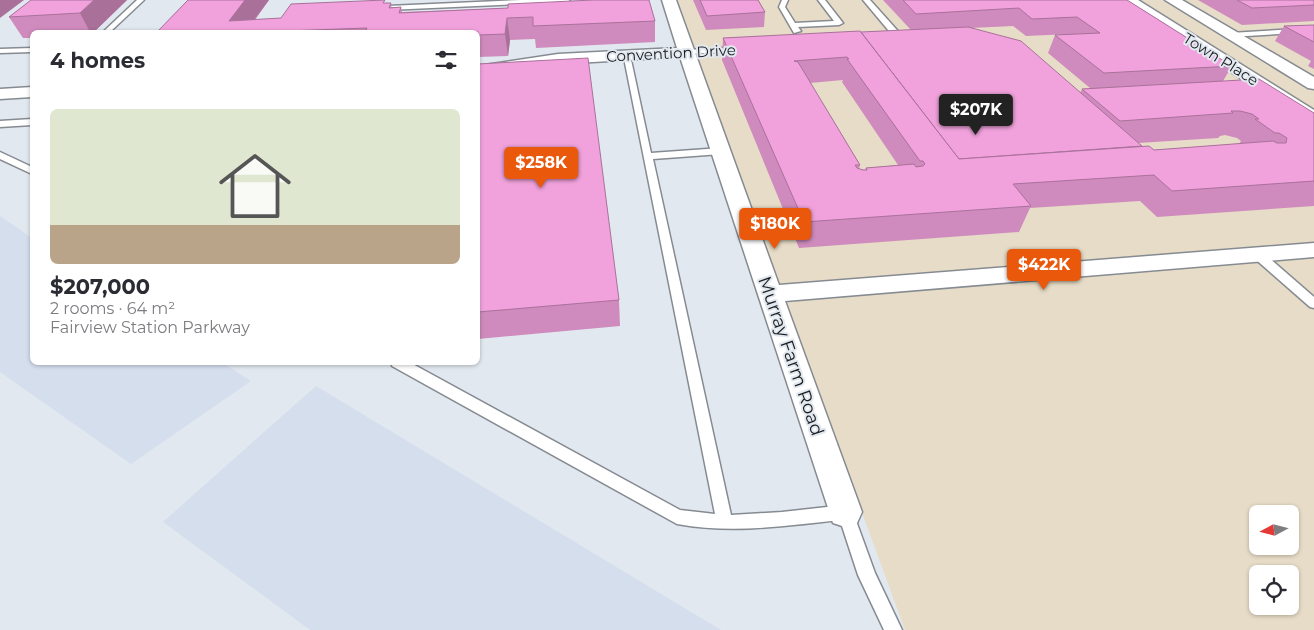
<!DOCTYPE html>
<meta charset="utf-8">
<style>
body{margin:0;font-family:Montserrat,sans-serif;background:#f7f7f7;color:#2b2b33;height:100vh;display:flex;flex-direction:column;font-size:19px;white-space:nowrap}
*{box-sizing:border-box;margin:0}
p{font-size:16px;color:#7c7c81}
.icon{flex:none;width:28px;height:28px;fill:none;stroke:currentColor;stroke-width:2;stroke-linecap:round;stroke-linejoin:round}
.map{position:relative;flex:1;overflow:hidden}
.sheet{position:absolute;left:30px;top:30px;width:450px;height:335px;display:flex;flex-direction:column;background:#fff;border-radius:8px;box-shadow:0 1px 4px #0004}
.sheet>*{flex:none}
.needle{width:32px;rotate:263deg}
.buttons{position:absolute;left:1249px;top:505px;display:grid;gap:10px}
.buttons a{display:grid;place-items:center;width:50px;height:50px;border-radius:8px;background:#fff;box-shadow:0 1px 4px #0004;font-size:25px}
.price{position:absolute;translate:-50% -42px;padding:0 11px;border-radius:5px;background:#ea580c;color:#fff;font-size:16px;line-height:32px;filter:drop-shadow(0 1px 2px #0008)}
.price::after{content:'';position:absolute;left:50%;top:30px;width:15px;height:11px;margin-left:-8px;background:inherit;clip-path:polygon(0 0,100% 0,50% 100%)}
.price.selected{background:#222;color:#fff}
ul{padding:0;list-style:none}
li{display:grid;align-content:center;gap:10px;height:265px;padding:0 20px}
li+li{border-top:1px solid #e1e1e2}
li span{display:grid;place-items:center;height:155px;border-radius:8px;color:#555}
li>.icon{margin-inline-start:auto}
span .icon{width:90px;height:90px;fill:#fffc;stroke-width:1}
li b{font-size:21px}
h2{display:flex;justify-content:space-between;align-items:center;height:60px;padding:0 20px;font-size:21px}
.map>svg:first-child{display:block}
</style>
<div class="map">
<svg width="1314" height="630" viewBox="0 0 1314 630">
<rect width="100%" height="100%" fill="#e2e8f0"/>
<path fill="#e7dcc7" fill-rule="evenodd" d="M674,0H1314V630H905ZM1258,514H1290V546H1258ZM1258,574H1290V606H1258Z"/>
<g fill="#d4deed">
<polygon points="0,216 32,238 32,362 223,363 251,381 131,464 0,372"/>
<polygon points="316,386 721,630 310,630 163,522"/>
</g>
<g fill="none" stroke-linecap="round" stroke-linejoin="round">
<defs>
<g id="service">
<polygon points="137,0 144,0 110,32 103,32"/>
<polygon points="372,0 378,0 378,3 388,6 521,0 570,0 567,2 387,10 373,5"/>
<polygon points="782,0 788,0 785,7 795,23 834,21 818,0 825,0 843,23 839,25 798,27 801,31 794,33 779,7"/>
<polygon points="863,0 870,0 905,39 905,43 899,43"/>
<polygon points="1314,28 1314,32 1230,37 1226,35 1230,33"/>
<polygon points="739,47 742,47 742,51 687,54 683,52 687,50"/>
<polygon points="32,48 32,52 0,53 0,49"/>
<path d="M623,53L630,55L651,153L721,148L726,151L721,154L653,159L731,515L782,512L845,505L851,507L875,573L902,630H884L858,575L840,520C785,526 732,534 677,524L392,366L391,362H409L680,510L715,514Z"/>
<polygon points="32,119 32,125 0,127 0,121"/>
<polygon points="0,152 32,167 32,174 0,159"/>
<polygon points="1257,250 1261,251 1314,297 1314,308 1310,307 1253,257 1251,254 1253,251"/>
</g>
<g id="minor">
<polygon points="662,0 676,0 779,285 1314,243 1314,257 785,301 862,512 857,523 845,527 833,523 680,57 558,64 478,76 478,66 558,54 677,48"/>
<polygon points="1121,0 1138,0 1314,110 1314,124 1307,122"/>
<polygon points="1165,0 1182,0 1314,77 1314,89 1308,88"/>
<polygon points="32,87 32,97 0,99 0,89"/>
</g>
</defs>
<use href="#service" stroke="#868b92" stroke-width="3"/>
<use href="#minor" stroke="#868b92" stroke-width="3"/>
<use href="#service" fill="#fff" fill-rule="evenodd"/>
<use href="#minor" fill="#fff" fill-rule="evenodd"/>
</g>
<g fill="#cf8bbd" fill-rule="evenodd">
<polygon points="31,0 127,0 94,32 32,32 32,38 23,38 9,17"/>
<polygon points="188,0 269,0 255,20 281,18 386,3 392,7 401,7 402,12 508,8 591,0 649,0 655,21 655,42 536,48 535,39 510,40 508,56 478,57 478,32 157,32"/>
<polygon points="693,0 758,0 765,12 764,27 706,30"/>
<path d="M883,0H1127L1232,66L1223,81L1314,113V206L1157,217L1140,201L1030,208L1019,232L799,248L722,60L723,38L911,30ZM1013,26L1026,36L1070,34L1055,35L1048,53L1090,88L1082,89L1080,93L971,28ZM843,80L842,82L898,165L866,168L865,170L859,169L860,165L810,83ZM1225,135L1237,138L1241,141L1239,144L1154,150L1142,146L1138,143L1218,138L1220,136Z"/>
<polygon points="1198,0 1314,0 1314,21 1242,25"/>
<polygon points="1314,25 1314,69 1308,66 1311,61 1275,41 1284,26"/>
<polygon points="478,64 619,300 620,326 478,339"/>
</g>
<g fill="#a9719a">
<polygon points="0,0 24,0 0,18"/>
<polygon points="94,0 127,0 94,32 90,32 80,13"/>
<polygon points="245,0 269,0 245,32 229,21"/>
<polygon points="507,18 510,40 508,56 505,34"/>
</g>
<g fill="#f1a2dc" stroke="#a9719a" fill-rule="evenodd">
<polygon points="31,0 94,0 80,13 9,17"/>
<polygon points="188,0 245,0 229,21 281,18 291,4 385,0 383,3 391,3 389,8 401,7 399,13 508,8 508,4 593,0 649,0 655,21 533,26 533,17 507,18 505,34 478,35 478,32 365,32 367,28 286,31 286,32 157,32"/>
<polygon points="700,0 758,0 765,12 707,16"/>
<polygon points="903,0 1127,0 1232,66 1104,73 1055,35 1100,33 1077,17 1032,19 1019,8 916,14"/>
<polygon points="1237,0 1314,0 1314,5 1252,8"/>
<polygon points="1314,25 1314,42 1284,26"/>
<polygon points="968,27 1021,41 1142,146 959,159 861,32"/>
<path d="M860,31L959,159L1149,146L1154,150L1273,141L1277,143H1286L1287,138L1279,133H1275L1255,119H1259L1252,114L1240,111H1231L1233,113L1120,121L1082,89L1259,79L1314,113V181L1172,191L1154,175L1013,184L1031,206L804,222L723,38ZM847,57L849,59H847L920,161H923L925,164L923,166L916,167L914,164L866,168L867,170H863L857,168L855,165H860L798,62L794,61Z"/>
<polygon points="588,58 619,300 478,312 478,64"/>
</g>
<g text-anchor="middle" dominant-baseline="central" stroke-width="4" stroke-linejoin="round" paint-order="stroke">
<g font-size="15" fill="#191c1e" stroke="#e2e8f0">
<text transform="translate(671 53) rotate(-3)">Convention Drive</text>
<text transform="translate(1221 59) rotate(32)">Town Place</text>
</g>
<g font-size="18" fill="#191c1e" stroke="#e2e8f0">
<text transform="translate(791 356) rotate(71)">Murray Farm Road</text>
</g>
</g>
</svg>
<div class="buttons">
<a><svg class="needle" viewBox="-14 -14 28 28"><path d="M0-13l5 13h-10z" fill="#e53935"/><path d="M0 13l5-13h-10z" fill="#7c7c81"/></svg></a>
<a><svg class="icon" aria-label="locate" viewBox="0 0 24 24"><circle cx="12" cy="12" r="6"/><path d="M12 2v4M12 18v4M2 12h4M18 12h4"/></svg></a>
</div>
<b class="price selected" style="left:976px;top:136px">$207K</b>
<b class="price" style="left:541px;top:189px">$258K</b>
<b class="price" style="left:775px;top:250px">$180K</b>
<b class="price" style="left:1044px;top:291px">$422K</b>
<section class="sheet">
<h2>4 homes<svg class="icon" aria-label="filters" viewBox="0 0 24 24"><path d="M4 7h16M4 17h16"/><circle cx="9" cy="7" r="2"/><circle cx="15" cy="17" r="2"/></svg></h2>
<ul>
<li><span style="background:linear-gradient(#dfe7d0 75%,#b9a48a 0)"><svg class="icon" aria-label="home" viewBox="0 0 24 24"><path d="M3 11l9-7 9 7M6 9v11h12V9"/></svg></span><div><b>$207,000</b><p>2 rooms · 64 m²</p><p>Fairview Station Parkway</p></div></li>
</ul>
</section>
</div>
